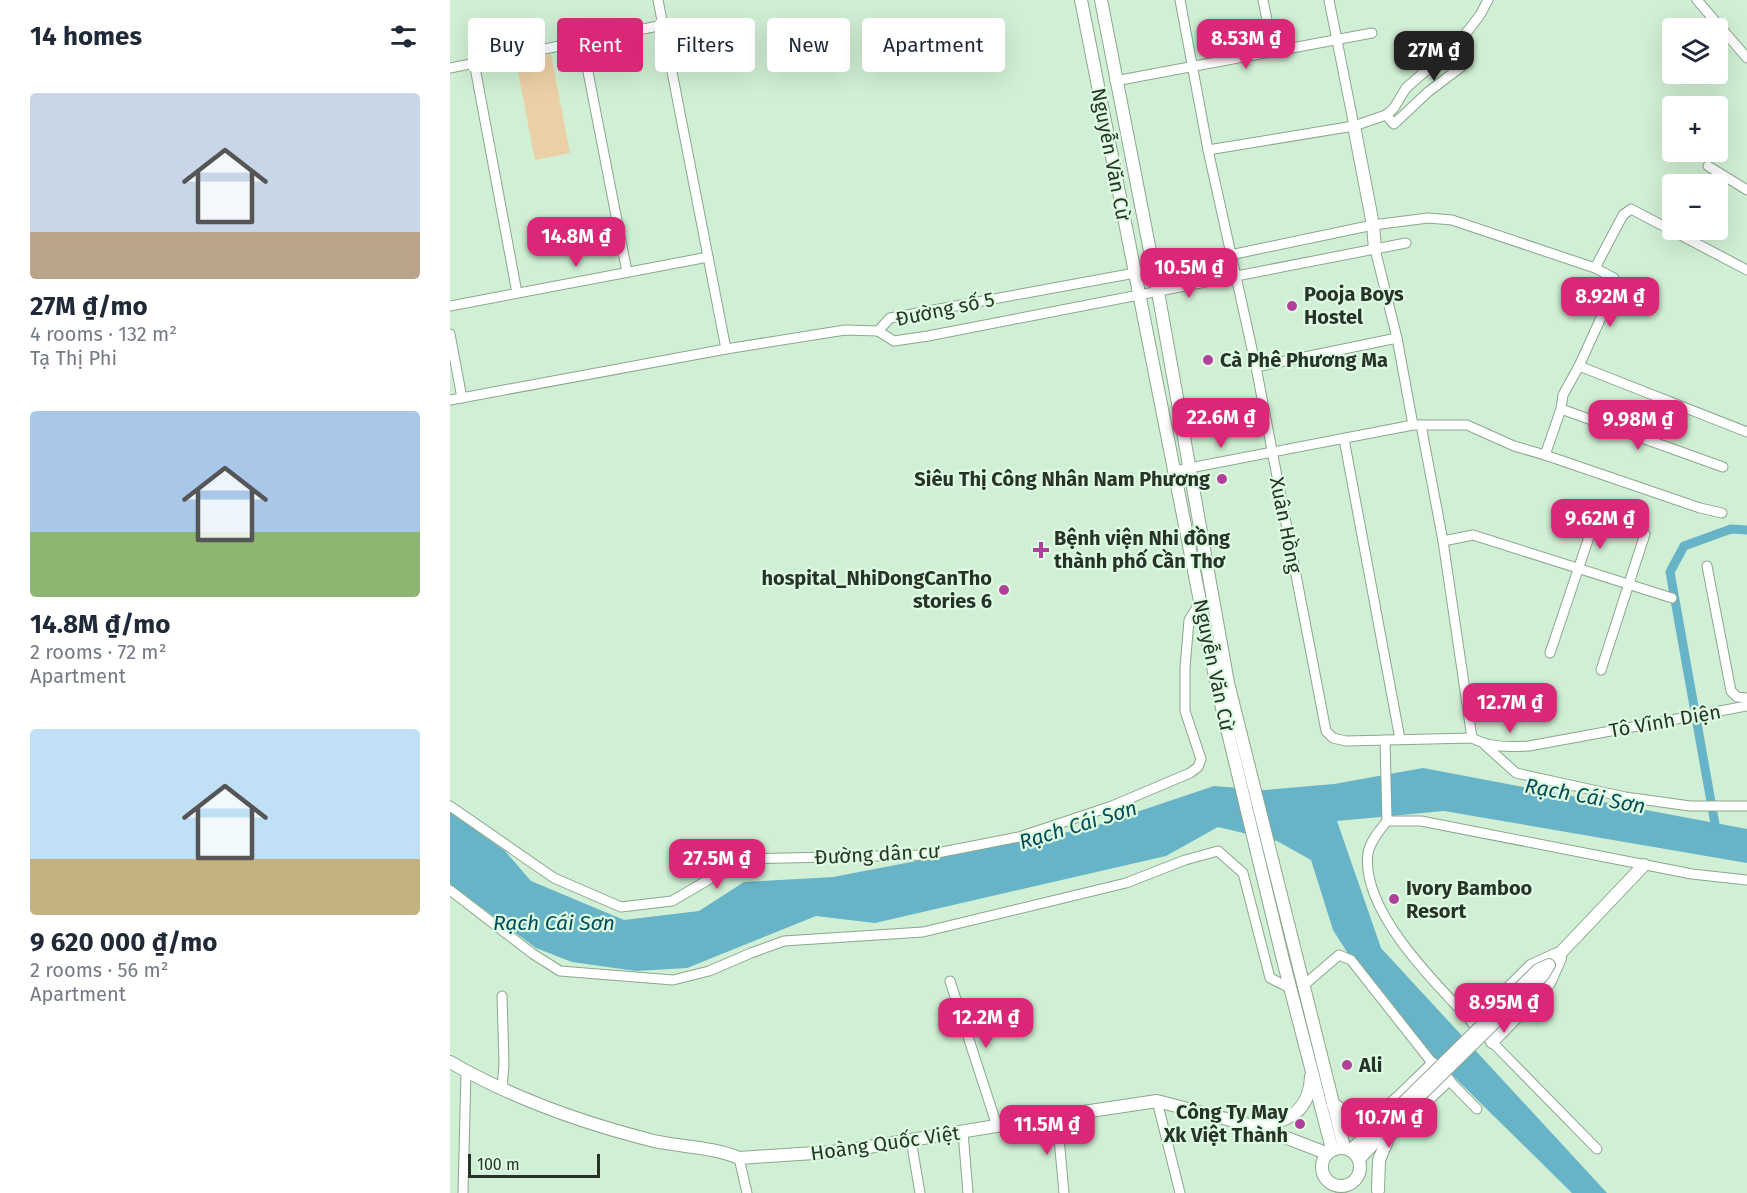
<!DOCTYPE html>
<meta charset="utf-8">
<style>
body{margin:0;font-family:"Fira Sans",sans-serif;background:#f2f2f3;color:#1f2937;height:100vh;display:flex;flex-direction:column;font-size:22px;white-space:nowrap}
*{box-sizing:border-box;margin:0}
p{font-size:20px;color:#747a83}
.icon{flex:none;width:33px;height:33px;fill:none;stroke:currentColor;stroke-width:2;stroke-linecap:round;stroke-linejoin:round}
.map{position:relative;flex:1;overflow:hidden}
.sheet{display:flex;flex-direction:column;background:#fff;width:450px}
.sheet>*{flex:none}
.top-card{position:absolute;left:18px;top:18px;width:570px;height:54px;display:flex;gap:12px}
.fabs{position:absolute;left:1212px;top:18px;display:grid;gap:12px}
.fabs a{display:grid;place-items:center;width:66px;height:66px;border-radius:6px;background:#fff;box-shadow:0 6px 24px #0002;font-size:30px}
.scale{position:absolute;left:18px;bottom:15px;width:132px;box-sizing:border-box;padding-left:6px;border:3px solid #273228;border-top:0;font-size:16px;line-height:21px;white-space:nowrap;color:#273228;-webkit-text-stroke:4px #defce1;paint-order:stroke}
.price{position:absolute;translate:-50% -51px;padding:0 14px;border-radius:12px;background:#db2777;color:#fff;font-size:20px;line-height:39px;filter:drop-shadow(0 2px 3px #0008)}
.price::after{content:'';position:absolute;left:50%;top:36px;width:18px;height:14px;margin-left:-9px;background:inherit;clip-path:polygon(0 0,100% 0,50% 100%)}
.price.active{background:#222;color:#fff}
ul{padding:0;list-style:none}
li{display:grid;align-content:center;gap:12px;height:318px;padding:0 30px}
li span{display:grid;place-items:center;height:186px;border-radius:6px;color:#555}
li>.icon{margin-inline-start:auto}
span .icon{width:108px;height:108px;fill:#fffc;stroke-width:1}
li b{font-size:26px}
h2{display:flex;justify-content:space-between;align-items:center;height:72px;padding:0 30px;font-size:26px}
.chip{padding:0 21px;border-radius:6px;background:#fff;box-shadow:0 6px 24px #0002;font-size:21px;line-height:54px}
.chip.active{background:#db2777;color:#fff}
main{display:flex;flex:1;min-height:0}
.map>svg:first-child{display:block}
</style>
<main>
<section class="sheet">
<h2>14 homes<svg class="icon" aria-label="filters" viewBox="0 0 24 24"><path d="M4 7h16M4 17h16"/><circle cx="9" cy="7" r="2"/><circle cx="15" cy="17" r="2"/></svg></h2>
<ul>
<li><span style="background:linear-gradient(#c9d6e8 75%,#b9a48a 0)"><svg class="icon" aria-label="home" viewBox="0 0 24 24"><path d="M3 11l9-7 9 7M6 9v11h12V9"/></svg></span><div><b>27M ₫/mo</b><p>4 rooms · 132 m²</p><p>Tạ Thị Phi</p></div></li>
<li><span style="background:linear-gradient(#a9c7e8 65%,#8fb573 0)"><svg class="icon" aria-label="home" viewBox="0 0 24 24"><path d="M3 11l9-7 9 7M6 9v11h12V9"/></svg></span><div><b>14.8M ₫/mo</b><p>2 rooms · 72 m²</p><p>Apartment</p></div></li>
<li><span style="background:linear-gradient(#bfe0f5 70%,#c2b280 0)"><svg class="icon" aria-label="home" viewBox="0 0 24 24"><path d="M3 11l9-7 9 7M6 9v11h12V9"/></svg></span><div><b>9 620 000 ₫/mo</b><p>2 rooms · 56 m²</p><p>Apartment</p></div></li>
</ul>
</section>
<div class="map">
<svg width="1297" height="1193" viewBox="0 0 1297 1193">
<rect width="100%" height="100%" fill="#d1efd4"/>
<polygon fill="#ebd0a5" points="101,54 120,153 85,160 66,62"/>
<polygon fill="#67b4c9" points="973,768 1297,829 1297,863 994,811 887,821 931,948 1157,1193 1122,1193 930,1004 883,930 861,860 827,841 768,827 716,856 425,923 366,916 237,968 186,971 122,962 86,948 0,884 0,812 55,851 81,881 174,920 249,911 294,882 383,877 639,828 764,786 815,790 884,784"/>
<g fill="none" stroke-linecap="round" stroke-linejoin="round">
<polyline stroke="#67b4c9" stroke-width="9" points="1265,824 1220,572 1234,546 1281,529 1297,530"/>
<defs>
<g id="street">
<polyline points="208,0 276,349"/>
<path d="M730,0L758,150L806,367L876,731L883,738L896,741L1022,738C1041,748 1059,747 1079,746L1297,706"/>
<polyline points="813,0 823,51"/>
<polyline points="879,0 904,126"/>
<polyline points="1247,0 1297,58"/>
<polyline points="132,41 177,272"/>
<polyline points="24,62 67,293"/>
<polyline points="0,68 213,25"/>
<polyline points="665,81 922,33"/>
<polyline points="936,115 944,124 978,92 1011,67"/>
<polyline points="758,150 904,126 936,115 944,108 956,88 1010,41 1030,15 1038,0"/>
<polyline points="1258,166 1297,190"/>
<polyline points="925,249 947,338 963,425"/>
<polyline points="1145,268 1164,278 1165,287 1129,366 1113,395 1111,409 1095,455 1250,508 1272,513"/>
<polyline points="0,306 258,257"/>
<polyline points="428,331 440,318 685,273 704,271 923,225 978,218 1002,220 1145,268 1173,215 1181,209 1297,270"/>
<polyline points="428,331 444,341 478,336 956,243"/>
<polyline points="0,334 12,398"/>
<polyline points="1129,366 1297,432"/>
<polyline points="806,367 947,338"/>
<polyline points="0,400 276,349 395,330 428,331"/>
<polyline points="1111,409 1273,467"/>
<polyline points="971,425 993,541"/>
<polyline points="894,439 950,739"/>
<polyline points="724,471 963,425 1017,425 1064,446 1095,455"/>
<polyline points="1257,566 1281,691 1287,697 1297,698"/>
<polyline points="1100,653 1143,525"/>
<polyline points="1151,670 1195,534"/>
<polyline points="1022,738 993,541 1023,535 1222,598"/>
<polyline points="935,740 937,821"/>
<polyline points="1035,745 1066,773 1175,797 1240,806 1297,806"/>
<polyline points="0,806 104,878 171,907 222,901 294,859 477,855 569,837 662,806 740,773 748,767 751,759 735,711 735,668 739,620 750,602"/>
<polyline points="0,890 83,954 110,971 223,980 259,971 301,953 334,941 473,932 676,883 735,860 768,851 793,873 820,978 840,988"/>
<polyline points="500,981 547,1126"/>
<polyline points="854,985 889,955 901,960 983,1064 1027,1109"/>
<path d="M1027,1027C990,988 910,912 918,853C920,841 930,830 937,821H971L1242,874L1297,880"/>
<polyline points="1039,1039 1147,1149"/>
<polyline points="52,1090 54,1064 52,996"/>
<polyline points="707,1101 730,1193"/>
<polyline points="607,1116 614,1193"/>
<polyline points="513,1132 518,1193"/>
<polyline points="461,1140 470,1193"/>
<polyline points="289,1158 297,1193"/>
<polyline points="13,1193 16,1071"/>
</g>
<g id="secondary">
<polyline points="631,0 767,687 833,960 882,1149"/>
<polyline points="651,0 708,292 778,683 894,1147"/>
<polyline points="904,126 923,225 925,249"/>
<polyline points="1099,965 1194,865"/>
<polyline points="1024,1023 1081,966 1107,954"/>
<polyline points="1042,1042 1099,983 1110,958"/>
<path d="M0,1062C64,1099 132,1123 204,1141C232,1147 262,1147 289,1158L394,1151L607,1116L707,1101L811,1128L876,1153"/>
<path d="M883,1104C912,1125 924,1120 949,1097C960,1086 972,1075 983,1064"/>
<path d="M809,1124C840,1123 860,1109 861,1076"/>
<circle cx="891" cy="1167" r="19"/>
<polyline points="901,1150 943,1112"/>
<polyline points="909,1159 937,1129"/>
<polyline points="928,1190 929,1160 939,1136 998,1080"/>
</g>
</defs>
<use href="#street" stroke="#8ba78e" stroke-width="11"/>
<use href="#secondary" stroke="#8ba78e" stroke-width="14"/>
<use href="#street" stroke="#fff" stroke-width="9"/>
<use href="#secondary" stroke="#fff" stroke-width="12"/>
<defs>
<polyline id="secondary-bridge" points="944,1112 1088,970 1099,965 1093,975 947,1118"/>
</defs>
<use href="#secondary-bridge" stroke="#8ba78e" stroke-width="14" stroke-linecap="butt"/>
<use href="#secondary-bridge" stroke="#fff" stroke-width="12"/>
</g>
<g fill="#b2409b" stroke="#defce1" stroke-width="2">
<circle cx="842" cy="306" r="6"/>
<circle cx="758" cy="360" r="6"/>
<circle cx="772" cy="479" r="6"/>
<path d="M588 541h6v6h6v6h-6v6h-6v-6h-6v-6h6z"/>
<circle cx="554" cy="590" r="6"/>
<circle cx="944" cy="899" r="6"/>
<circle cx="897" cy="1065" r="6"/>
<circle cx="850" cy="1124" r="6"/>
</g>
<g text-anchor="middle" dominant-baseline="central" stroke-width="4.5" stroke-linejoin="round" paint-order="stroke">
<g font-size="20" fill="#273228" stroke="#defce1">
<text transform="translate(661 154) rotate(79)">Nguyễn Văn Cừ</text>
<text transform="translate(495 309) rotate(-12)">Đường số 5</text>
<text transform="translate(836 525) rotate(79)">Xuân Hồng</text>
<text transform="translate(764 665) rotate(78)">Nguyễn Văn Cừ</text>
<text transform="translate(1215 721) rotate(-10)">Tô Vĩnh Diện</text>
<text transform="translate(427 854) rotate(-3)">Đường dân cư</text>
<text transform="translate(435 1143) rotate(-8)">Hoàng Quốc Việt</text>
</g>
<g font-size="20" font-weight="bold" fill="#273228" stroke="#defce1" text-anchor="start">
<text x="854" y="294">Pooja Boys<tspan x="854" dy="23">Hostel</tspan></text>
<text x="770" y="360">Cà Phê Phương Ma</text>
<text x="760" y="479" text-anchor="end">Siêu Thị Công Nhân Nam Phương</text>
<text x="604" y="538">Bệnh viện Nhi đồng<tspan x="604" dy="23">thành phố Cần Thơ</tspan></text>
<text x="542" y="578" text-anchor="end">hospital_NhiDongCanTho<tspan x="542" dy="23">stories 6</tspan></text>
<text x="956" y="888">Ivory Bamboo<tspan x="956" dy="23">Resort</tspan></text>
<text x="909" y="1065">Ali</text>
<text x="838" y="1112" text-anchor="end">Công Ty May<tspan x="838" dy="23">Xk Việt Thành</tspan></text>
</g>
<g font-size="21" font-style="italic" fill="#024b59" stroke="#defce1">
<text transform="translate(1135 796) rotate(10)">Rạch Cái Sơn</text>
<text transform="translate(628 825) rotate(-17)">Rạch Cái Sơn</text>
<text x="104" y="923">Rạch Cái Sơn</text>
</g>
</g>
</svg>
<div class="fabs">
<a><svg class="icon" aria-label="layers" viewBox="0 0 24 24"><path d="M12 4l9 5-9 5-9-5zM3 14l9 5 9-5"/></svg></a>
<a>+</a>
<a>−</a>
</div>
<div class="scale">100 m</div>
<b class="price" style="left:796px;top:70px">8.53M ₫</b>
<b class="price active" style="left:984px;top:82px">27M ₫</b>
<b class="price" style="left:126px;top:268px">14.8M ₫</b>
<b class="price" style="left:739px;top:299px">10.5M ₫</b>
<b class="price" style="left:1160px;top:328px">8.92M ₫</b>
<b class="price" style="left:771px;top:449px">22.6M ₫</b>
<b class="price" style="left:1188px;top:451px">9.98M ₫</b>
<b class="price" style="left:1150px;top:550px">9.62M ₫</b>
<b class="price" style="left:1060px;top:734px">12.7M ₫</b>
<b class="price" style="left:267px;top:890px">27.5M ₫</b>
<b class="price" style="left:1054px;top:1034px">8.95M ₫</b>
<b class="price" style="left:536px;top:1049px">12.2M ₫</b>
<b class="price" style="left:939px;top:1149px">10.7M ₫</b>
<b class="price" style="left:597px;top:1156px">11.5M ₫</b>
<div class="top-card">
<a class="chip">Buy</a>
<a class="chip active">Rent</a>
<a class="chip">Filters</a>
<a class="chip">New</a>
<a class="chip">Apartment</a>
</div>
</div>
</main>
